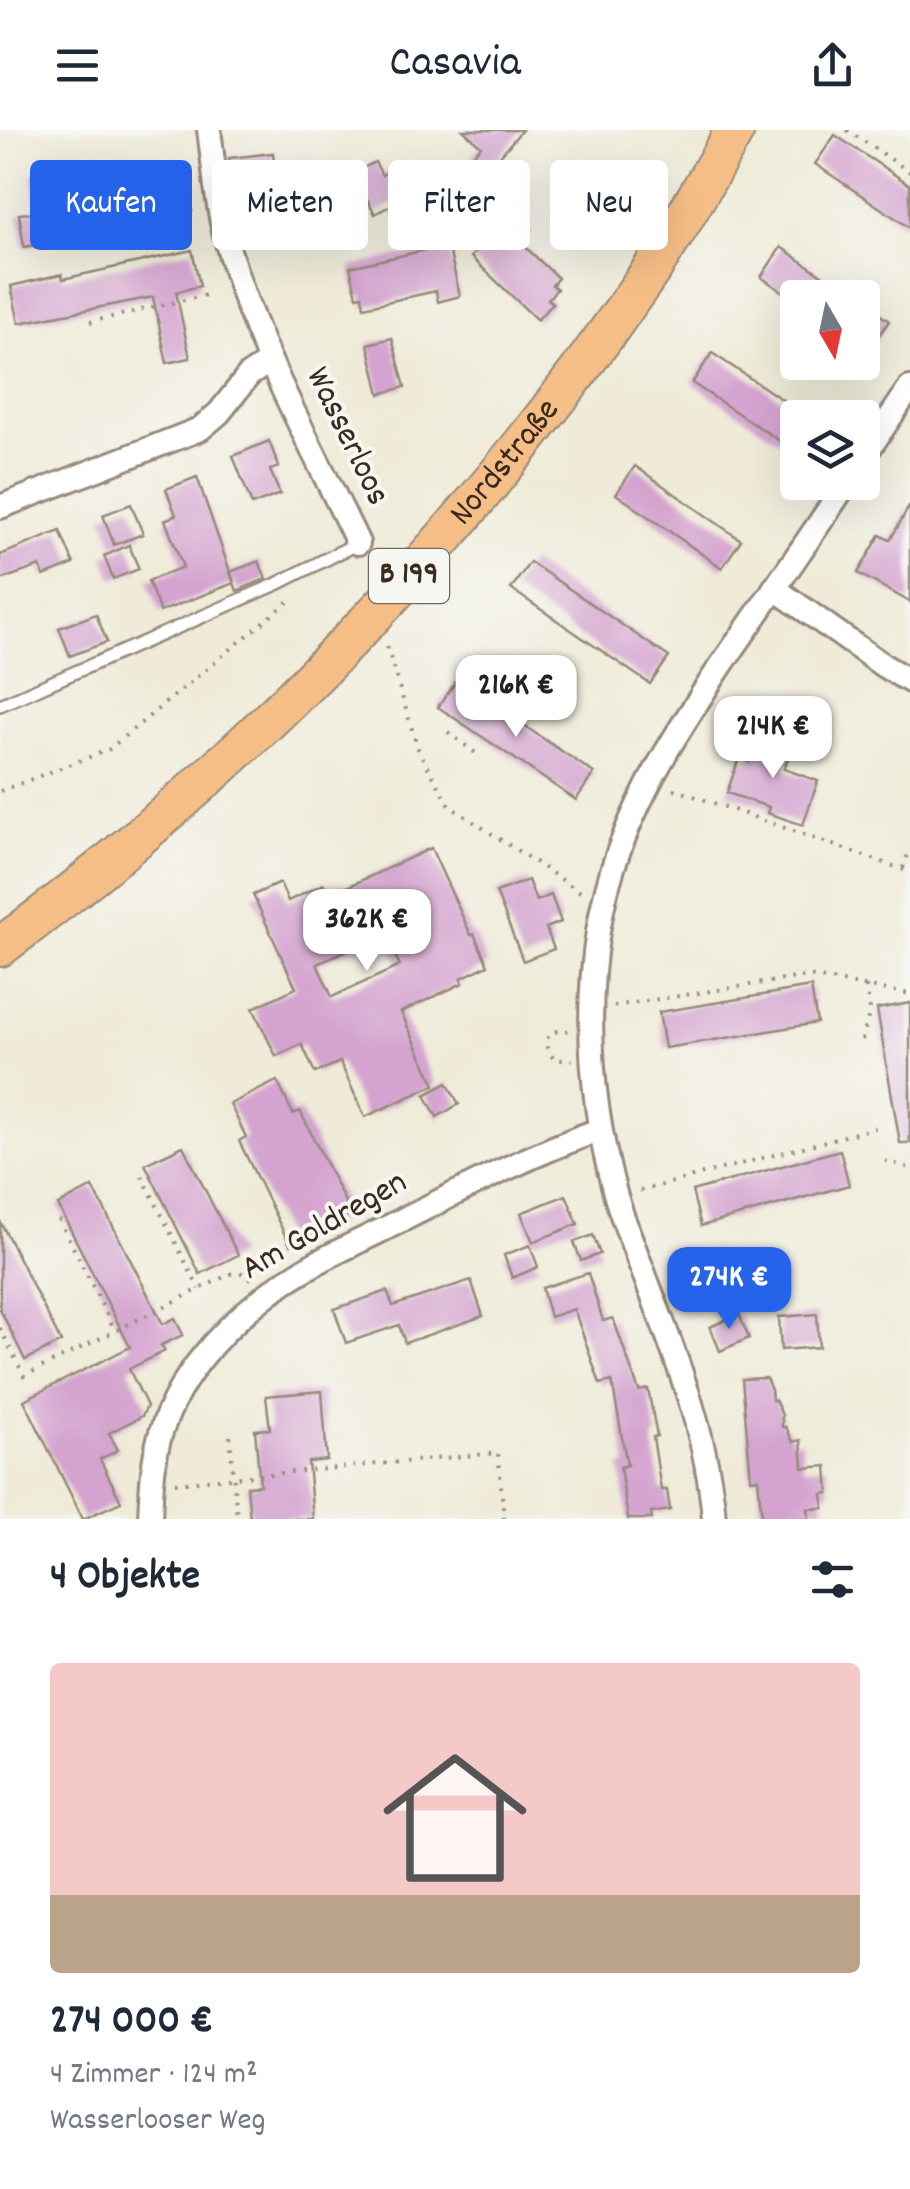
<!DOCTYPE html>
<html lang="de">
<meta charset="utf-8">
<style>
body{margin:0;font-family:Dekko,sans-serif;background:#f6f6f7;color:#1f2937;height:100vh;display:flex;flex-direction:column;font-size:38px;white-space:nowrap}
*{box-sizing:border-box;margin:0}
p{font-size:32px;color:#747a83}
.icon{flex:none;width:55px;height:55px;fill:none;stroke:currentColor;stroke-width:2;stroke-linecap:round;stroke-linejoin:round}
.map{position:relative;height:1389px;overflow:hidden}
.sheet{display:flex;flex-direction:column;background:#fff;flex:1}
.sheet>*{flex:none}
.guide{position:absolute;left:30px;top:30px;width:850px;height:90px;display:flex;gap:20px}
.needle{width:65px;rotate:171deg}
.tools{position:absolute;left:780px;top:150px;display:grid;gap:20px}
.tools a{display:grid;place-items:center;width:100px;height:100px;border-radius:10px;background:#fff;box-shadow:0 10px 40px #0002;font-size:50px}
.price{position:absolute;translate:-50% -85px;padding:0 22px;border-radius:20px;background:#fff;color:#222;font-size:32px;line-height:65px;filter:drop-shadow(0 2px 5px #0008)}
.price::after{content:'';position:absolute;left:50%;top:60px;width:30px;height:22px;margin-left:-15px;background:inherit;clip-path:polygon(0 0,100% 0,50% 100%)}
.price.current{background:#2563eb;color:#fff}
ul{padding:0;list-style:none}
li{display:grid;align-content:center;gap:20px;height:530px;padding:0 50px}
li+li{border-top:2px solid #e0e1e3}
li span{display:grid;place-items:center;height:310px;border-radius:10px;color:#555}
li>.icon{margin-inline-start:auto}
span .icon{width:180px;height:180px;fill:#fffc;stroke-width:1}
li b{font-size:42px}
h2{display:flex;justify-content:space-between;align-items:center;height:120px;padding:0 50px;font-size:42px}
.pill{padding:0 35px;border-radius:10px;background:#fff;box-shadow:0 10px 40px #0002;font-size:35px;line-height:90px}
.pill.current{background:#2563eb;color:#fff}
header{display:flex;justify-content:space-between;align-items:center;height:130px;padding:0 50px;background:#fff;font-size:45px;font-weight:600}
.map>svg:first-child{display:block}
</style>
<header><svg class="icon" aria-label="menu" viewBox="0 0 24 24"><path d="M4 6h16M4 12h16M4 18h16"/></svg>Casavia<svg class="icon" aria-label="share" viewBox="0 0 24 24"><path d="M12 15V3M7 8l5-5 5 5M5 13v7h14v-7"/></svg></header>
<div class="map">
<svg width="910" height="1389" viewBox="0 0 910 1389">
<rect width="100%" height="100%" fill="#f6f6f2"/>
<filter id="ink" filterUnits="userSpaceOnUse"><feTurbulence type="fractalNoise" baseFrequency=".01" numOctaves="2"/><feDisplacementMap in="SourceGraphic" scale="20" xChannelSelector="R" yChannelSelector="G"/><feConvolveMatrix kernelMatrix="1 2 1 2 8 2 1 2 1" color-interpolation-filters="sRGB"/></filter>
<filter id="wash" filterUnits="userSpaceOnUse"><feTurbulence type="fractalNoise" baseFrequency=".0048" numOctaves="4" result="noise"/><feDisplacementMap in="SourceGraphic" scale="40" xChannelSelector="R" yChannelSelector="G"/><feGaussianBlur stdDeviation="2.25" result="paint"/><feColorMatrix in="noise" values="0 0 0 0 0 0 0 0 0 0 0 0 0 0 0 0 0 1.4 0 .05"/><feComposite in="paint" operator="in"/></filter>
<g filter="url(#wash)">
<rect width="100%" height="100%" fill="#efebd8"/>
<g id="blocks">
<g fill="#d4a3cf" fill-rule="evenodd">
<polygon points="463,0 522,0 487,41 471,27 481,16"/>
<polygon points="835,5 910,55 910,98 815,34"/>
<polygon points="273,23 277,59 292,53 299,70 258,85 259,88 237,91 229,28"/>
<polygon points="375,32 382,45 403,33 418,60 375,84 354,43"/>
<polygon points="59,41 61,57 87,53 92,83 39,91 32,45"/>
<polygon points="186,41 192,81 114,92 111,69 129,66 126,51"/>
<polygon points="38,82 43,114 24,117 19,84"/>
<polygon points="512,83 531,100 519,111 558,148 552,155 557,159 548,169 553,173 537,190 471,127"/>
<polygon points="447,110 460,166 438,172 436,161 364,177 362,165 357,166 350,137 426,120 425,116"/>
<polygon points="781,117 855,168 792,168 761,147"/>
<polygon points="192,120 200,156 176,162 190,228 167,233 153,167 19,193 11,156 62,144 63,149"/>
<polygon points="862,172 889,191 862,229"/>
<polygon points="392,208 405,257 380,264 368,214"/>
<polygon points="712,223 798,280 798,323 692,253"/>
<polygon points="269,311 279,337 270,340 280,364 252,375 233,326"/>
<polygon points="635,336 741,410 722,438 616,364"/>
<polygon points="197,347 234,453 160,482 148,451 183,437 165,390 176,385 166,359"/>
<polygon points="131,374 143,404 114,415 103,385"/>
<polygon points="910,375 910,472 858,443 880,405 890,410"/>
<polygon points="60,401 74,434 44,446 40,436 0,450 0,425"/>
<polygon points="129,415 139,439 113,449 104,426"/>
<polygon points="259,431 266,449 237,461 230,442"/>
<polygon points="530,432 669,527 650,554 511,459"/>
<polygon points="96,484 107,512 70,526 59,498"/>
<polygon points="457,550 594,643 576,670 438,577"/>
<polygon points="760,603 793,614 784,639 818,651 803,695 767,683 769,677 727,663 739,628 749,632"/>
<path d="M431,718L471,805L474,804L488,835L461,848L463,853L401,882L435,955L365,987L340,932L315,943L302,914L276,926L253,878L296,858L253,765L280,753L288,771L324,754L330,765ZM384,802L400,836L332,867L317,834Z"/>
<polygon points="528,750 536,771 551,765 561,792 546,798 554,819 523,831 496,762"/>
<polygon points="811,857 817,893 665,918 659,882"/>
<polygon points="910,873 910,1013 900,1013 877,879"/>
<polygon points="277,951 293,984 300,981 351,1084 290,1115 239,1011 246,1007 230,974"/>
<polygon points="447,953 459,974 437,987 425,965"/>
<polygon points="183,1016 238,1125 200,1144 145,1034"/>
<polygon points="840,1020 849,1055 701,1096 692,1061"/>
<polygon points="93,1057 163,1194 175,1188 183,1205 161,1215 165,1221 129,1239 147,1276 142,1286 109,1303 118,1320 100,1329 121,1372 83,1389 24,1270 130,1217 58,1075"/>
<polygon points="566,1065 578,1094 533,1112 521,1083"/>
<polygon points="0,1091 61,1212 25,1230 0,1179"/>
<polygon points="593,1105 600,1124 581,1131 574,1112"/>
<polygon points="530,1115 538,1137 512,1148 504,1125"/>
<polygon points="588,1143 603,1191 613,1188 639,1261 648,1259 657,1306 653,1307 661,1360 667,1360 670,1380 651,1383 652,1389 628,1389 620,1337 627,1335 612,1251 600,1254 574,1179 550,1187 542,1158"/>
<polygon points="471,1150 483,1186 405,1213 399,1195 346,1213 334,1179 387,1161 393,1176"/>
<polygon points="739,1184 749,1208 720,1221 710,1197"/>
<polygon points="817,1184 819,1217 781,1220 779,1187"/>
<polygon points="766,1248 771,1260 772,1270 775,1270 782,1285 782,1297 786,1297 793,1312 801,1310 803,1338 827,1336 829,1363 823,1364 824,1378 808,1379 809,1389 762,1389 758,1348 751,1349 742,1249"/>
<polygon points="322,1261 327,1330 308,1332 313,1389 250,1389 247,1356 260,1355 255,1300 270,1299 266,1266"/>
</g>
</g>
</g>
<g filter="url(#ink)">
<use href="#blocks" fill-opacity="0" stroke="#958a7b" stroke-width="2.5"/>
<g fill="none" stroke-linecap="round" stroke-linejoin="round">
<defs>
<polyline id="lane" points="0,575 277,454 358,413"/>
<g id="street">
<path d="M209,0C214,35 216,72 225,106C254,214 310,313 358,413"/>
<polyline points="862,329 910,258"/>
<polyline points="0,377 200,299 219,283 249,245 270,231"/>
<polyline points="774,458 884,536 910,551"/>
<path d="M150,1389C151,1364 152,1338 158,1313C173,1254 216,1204 264,1167C305,1134 358,1113 404,1089C468,1057 532,1024 599,1000"/>
<path d="M714,1389C707,1297 670,1213 638,1128C630,1106 621,1085 615,1063C585,955 580,827 619,720C644,652 683,593 722,534C764,474 806,414 847,352"/>
</g>
<g id="primary">
<path id="s1" d="M0,817C250,632 469,405 645,149C678,102 706,50 735,0"/>
</g>
</defs>
<use href="#lane" stroke="#958a7b" stroke-width="16"/>
<use href="#street" stroke="#958a7b" stroke-width="28"/>
<use href="#primary" stroke="#958a7b" stroke-width="42"/>
<g stroke="#958a7b" stroke-width="4" stroke-dasharray="2.5 8" stroke-linecap="butt">
<polyline points="847,0 910,42"/>
<polyline points="90,192 206,165"/>
<polyline points="387,517 419,622 451,677 582,763"/>
<polyline points="448,602 478,625"/>
<polyline points="674,659 910,742"/>
<polyline points="0,661 108,620 293,468"/>
<polyline points="903,738 910,719"/>
<polyline points="614,876 808,846 910,864"/>
<path d="M568,901C566,901 556,901 554,902C541,908 547,924 556,930H572"/>
<polyline points="862,910 870,880 866,856"/>
<polyline points="885,1031 910,1038"/>
<polyline points="142,1046 199,1159"/>
<polyline points="640,1061 878,997"/>
<polyline points="59,1089 115,1201"/>
<polyline points="0,1198 24,1246 230,1144 240,1142 253,1150"/>
<polyline points="230,1306 237,1389"/>
<polyline points="175,1353 498,1323 504,1389"/>
</g>
<use href="#lane" stroke="#fff" stroke-width="11"/>
<use href="#street" stroke="#fff" stroke-width="22"/>
<use href="#primary" stroke="#f6be87" stroke-width="38"/>
</g>
</g>
<g text-anchor="middle" dominant-baseline="central" stroke-width="8" stroke-linejoin="round" paint-order="stroke">
<rect fill="#f6f6f2" stroke="#73675e" stroke-width="2.5" x="369" y="419" width="80" height="54" rx="8"/>
<g font-size="32" font-weight="bold" fill="#3b2a1e">
<text x="409" y="446">B 199</text>
</g>
<g font-size="35" fill="#3b2a1e" stroke="#f6f6f2">
<text transform="translate(346 307) rotate(64)">Wasserloos</text>
<text stroke="none"><textPath href="#s1" startOffset="702">Nordstraße</textPath></text>
<text transform="translate(325 1097) rotate(-30)">Am Goldregen</text>
</g>
</g>
</svg>
<div class="tools">
<a><svg class="needle" viewBox="-14 -14 28 28"><path d="M0-13l5 13h-10z" fill="#e53935"/><path d="M0 13l5-13h-10z" fill="#747a83"/></svg></a>
<a><svg class="icon" aria-label="layers" viewBox="0 0 24 24"><path d="M12 4l9 5-9 5-9-5zM3 14l9 5 9-5"/></svg></a>
</div>
<b class="price" style="left:516px;top:610px">216K €</b>
<b class="price" style="left:773px;top:651px">214K €</b>
<b class="price" style="left:367px;top:844px">362K €</b>
<b class="price current" style="left:729px;top:1202px">274K €</b>
<div class="guide">
<a class="pill current">Kaufen</a>
<a class="pill">Mieten</a>
<a class="pill">Filter</a>
<a class="pill">Neu</a>
</div>
</div>
<section class="sheet">
<h2>4 Objekte<svg class="icon" aria-label="filters" viewBox="0 0 24 24"><path d="M4 7h16M4 17h16"/><circle cx="9" cy="7" r="2"/><circle cx="15" cy="17" r="2"/></svg></h2>
<ul>
<li><span style="background:linear-gradient(#f6c9c9 75%,#b9a48a 0)"><svg class="icon" aria-label="home" viewBox="0 0 24 24"><path d="M3 11l9-7 9 7M6 9v11h12V9"/></svg></span><div><b>274 000 €</b><p>4 Zimmer · 124 m²</p><p>Wasserlooser Weg</p></div></li>
</ul>
</section>
